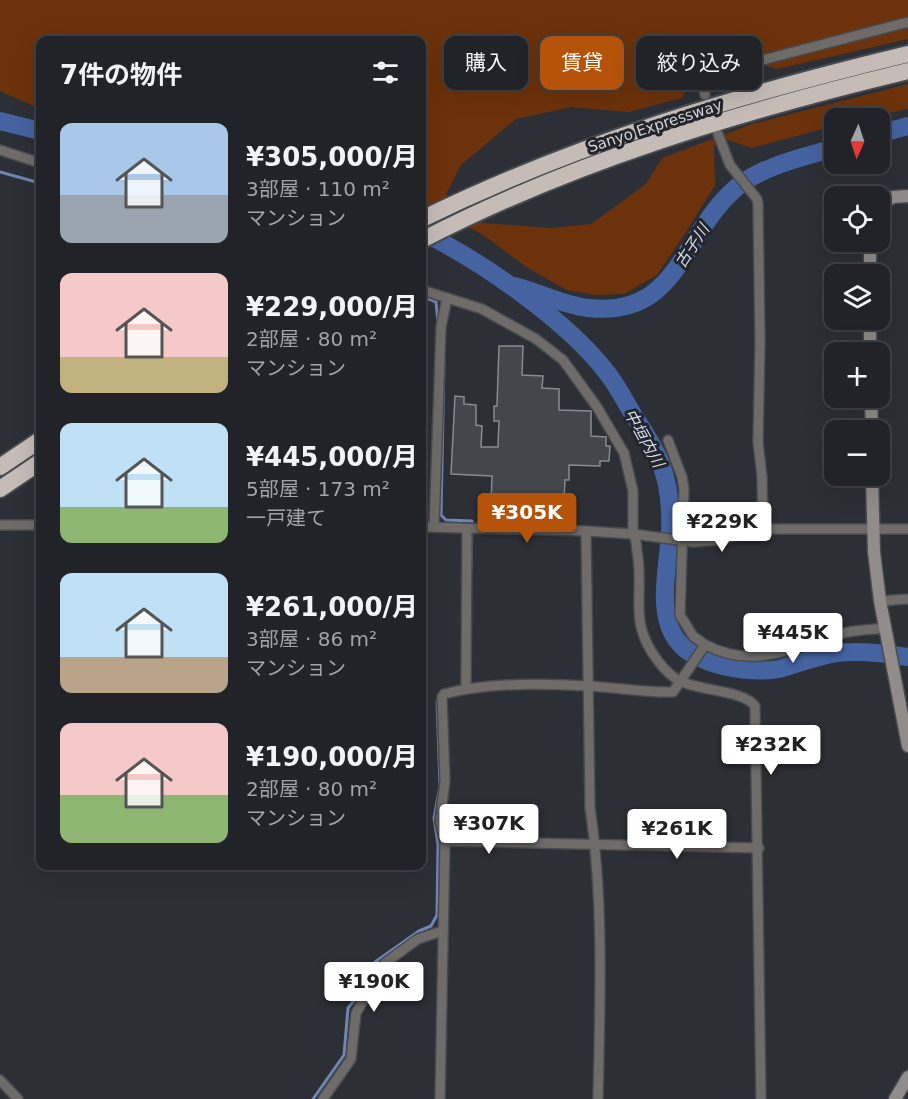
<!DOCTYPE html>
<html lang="ja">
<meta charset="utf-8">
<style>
body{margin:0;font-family:"DejaVu Sans","Noto Sans JP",sans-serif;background:#2d2f34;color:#f1f3f6;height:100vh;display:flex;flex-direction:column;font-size:22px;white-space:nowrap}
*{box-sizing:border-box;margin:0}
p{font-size:20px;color:#a2a4a8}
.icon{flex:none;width:33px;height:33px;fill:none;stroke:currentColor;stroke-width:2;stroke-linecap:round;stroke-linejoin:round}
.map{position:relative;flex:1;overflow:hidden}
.side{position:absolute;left:36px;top:36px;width:390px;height:834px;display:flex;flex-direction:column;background:#212328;border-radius:12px;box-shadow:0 6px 24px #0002,0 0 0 2px #3e4045}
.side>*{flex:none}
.hud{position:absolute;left:444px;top:36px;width:374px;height:54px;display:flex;gap:12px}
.needle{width:39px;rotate:183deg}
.controls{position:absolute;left:824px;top:108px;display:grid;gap:12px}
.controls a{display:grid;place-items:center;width:66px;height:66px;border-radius:12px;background:#212328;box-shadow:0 6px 24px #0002,0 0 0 2px #3e4045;font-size:30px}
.price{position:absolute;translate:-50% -51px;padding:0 14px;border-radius:6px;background:#fff;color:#222;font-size:20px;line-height:39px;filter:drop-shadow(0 2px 3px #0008)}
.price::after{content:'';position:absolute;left:50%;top:36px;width:18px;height:14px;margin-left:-9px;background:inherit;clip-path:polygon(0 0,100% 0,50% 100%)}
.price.selected{background:#b45309;color:#fff}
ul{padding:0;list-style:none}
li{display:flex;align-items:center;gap:18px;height:150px;padding:0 24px}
li span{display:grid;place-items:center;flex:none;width:168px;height:120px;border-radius:12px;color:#555}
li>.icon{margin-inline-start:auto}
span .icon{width:72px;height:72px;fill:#fffc;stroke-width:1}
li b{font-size:26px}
h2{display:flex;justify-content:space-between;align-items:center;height:72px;padding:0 24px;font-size:26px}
.chip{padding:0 21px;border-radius:12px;background:#212328;box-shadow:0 6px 24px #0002,0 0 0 2px #3e4045;font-size:21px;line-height:54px}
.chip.selected{background:#b45309;color:#fff}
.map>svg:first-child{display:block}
</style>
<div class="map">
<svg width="908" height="1099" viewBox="0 0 908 1099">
<rect width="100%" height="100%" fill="#2c2f35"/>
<polygon fill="#6c320b" points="0,0 908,0 908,39 777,69 744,59 708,67 690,79 682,98 628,112 571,107 516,119 461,165 446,194 483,223 551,228 591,224 646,184 662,158 752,124 908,84 908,109 866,118 834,118 834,126 752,148 728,140 714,145 715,185 686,232 657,275 624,294 595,295 567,290 526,267 482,234 422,206 422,40 40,40 40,109 0,91"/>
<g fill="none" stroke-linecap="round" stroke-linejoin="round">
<g stroke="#7085b2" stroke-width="3">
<polyline points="0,172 40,183"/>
<polyline points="422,296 436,302 438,322"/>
<polyline points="444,361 441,515 446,520 472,521 471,569"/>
<polyline points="313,1099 344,1055 348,1008 366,986 375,962 419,931 431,926 437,915 438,845 434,818 440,786 437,701"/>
</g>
<g stroke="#4562a1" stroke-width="18">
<polyline points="0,121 40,131"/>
<polyline points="879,134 908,126"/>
<path d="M422,232C481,261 568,321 608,374C618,387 626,403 634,416C644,431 655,448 661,464C669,485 671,509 670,531C668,579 647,640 707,661C728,669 758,673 779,669C798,664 817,656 836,653C860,650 884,653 908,657"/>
<path d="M514,286C539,292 562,305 588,308C680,318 681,234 737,187C764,165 802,158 834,148"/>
</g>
</g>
<polygon fill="#43464c" stroke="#878a91" stroke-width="1.5" points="499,346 523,346 522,375 543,376 542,388 559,389 559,410 591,411 591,436 606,437 606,446 610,446 609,461 600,461 600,466 569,465 569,480 565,480 564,500 512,496 511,522 494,522 495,503 491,503 492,476 451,474 455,396 464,397 464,404 476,405 476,425 482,426 481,447 498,447 499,421 494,421 494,406 497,406"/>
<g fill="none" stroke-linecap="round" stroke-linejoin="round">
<defs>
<g id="street">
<polyline points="705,95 701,76 908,22"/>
<polyline points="718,134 730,165 757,199 758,204 760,342 758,442 762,477 763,529"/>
<polyline points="0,150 40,163"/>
<path d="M422,290L482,309L536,339L563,360L597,407L624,453L633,491V534C637,540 636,544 637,551C645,595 627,621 658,661C664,669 670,675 678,680C697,691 744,690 755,706L761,1099"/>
<polyline points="0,525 40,525"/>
<polyline points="422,527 586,531 633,534 694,542 718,540 763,529 908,529"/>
<polyline points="434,527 441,327 447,298"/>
<path d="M586,531L590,808C604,902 600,1003 598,1099"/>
<polyline points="880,601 908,599"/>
<path d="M704,644C755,672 795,645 844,633C858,629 872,630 886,628"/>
<polyline points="466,688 467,529"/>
<path d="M445,841L440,822L445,780L442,697L444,694C489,682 541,683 586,686C616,687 643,693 673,692L703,648L704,644L693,636L680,615L684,489L682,477L668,440"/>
<polyline points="0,1080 18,1099"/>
<polyline points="323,1099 351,1059 356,1013 385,963 418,939 442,931"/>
<polyline points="440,1099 445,841 759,848"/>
</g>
<g id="secondary">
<polyline points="879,205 893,197 908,196"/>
<polyline points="870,242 870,274"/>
<polyline points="870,320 870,352"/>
<polyline points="871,398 872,430"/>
<polyline points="872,476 874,552 880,601 908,746"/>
<polyline points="895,1099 908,1077"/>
</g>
<g id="highway">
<path d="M422,219C579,142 738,95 908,54"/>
<path d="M422,240C574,161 742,111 908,71"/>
<polyline points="0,467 40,440"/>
<polyline points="0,489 40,462"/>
</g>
</defs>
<use href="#street" stroke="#474a4f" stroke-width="12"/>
<use href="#secondary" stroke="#474a4f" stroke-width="15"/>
<use href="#highway" stroke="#474a4f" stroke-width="20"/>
<use href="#street" stroke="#6e6b69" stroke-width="9"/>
<use href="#secondary" stroke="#918c89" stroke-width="12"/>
<use href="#highway" stroke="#c5bcb8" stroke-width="16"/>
</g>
<g text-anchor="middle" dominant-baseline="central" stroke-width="6" stroke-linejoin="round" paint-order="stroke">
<g font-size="15" fill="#d4d6d9" stroke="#23252b">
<text transform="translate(655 126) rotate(-18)">Sanyo Expressway</text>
</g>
<g font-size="16" font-style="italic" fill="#d4ddef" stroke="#23252b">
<text transform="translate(692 246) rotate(-57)">古子川</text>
<text transform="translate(644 438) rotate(61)">中垣内川</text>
</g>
</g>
</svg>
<div class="controls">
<a><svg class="needle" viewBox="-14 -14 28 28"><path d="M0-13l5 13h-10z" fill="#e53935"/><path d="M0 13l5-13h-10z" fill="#a2a4a8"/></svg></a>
<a><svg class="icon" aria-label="locate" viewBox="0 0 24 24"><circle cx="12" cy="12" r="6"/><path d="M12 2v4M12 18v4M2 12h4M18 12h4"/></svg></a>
<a><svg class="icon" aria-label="layers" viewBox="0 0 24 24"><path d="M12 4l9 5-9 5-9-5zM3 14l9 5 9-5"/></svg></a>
<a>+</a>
<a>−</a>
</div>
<b class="price selected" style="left:527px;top:544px">¥305K</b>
<b class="price" style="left:722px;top:553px">¥229K</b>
<b class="price" style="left:793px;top:664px">¥445K</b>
<b class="price" style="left:771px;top:776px">¥232K</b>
<b class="price" style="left:489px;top:855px">¥307K</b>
<b class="price" style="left:677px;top:860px">¥261K</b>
<b class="price" style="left:374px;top:1013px">¥190K</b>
<div class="hud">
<a class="chip">購入</a>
<a class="chip selected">賃貸</a>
<a class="chip">絞り込み</a>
</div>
<section class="side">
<h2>7件の物件<svg class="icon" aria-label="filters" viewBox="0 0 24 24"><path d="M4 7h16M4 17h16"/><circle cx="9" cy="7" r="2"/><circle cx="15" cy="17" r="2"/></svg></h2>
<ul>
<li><span style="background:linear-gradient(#a9c7e8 60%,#9aa5b1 0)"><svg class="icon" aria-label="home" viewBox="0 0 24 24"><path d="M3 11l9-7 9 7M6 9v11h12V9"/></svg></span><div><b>¥305,000/月</b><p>3部屋 · 110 m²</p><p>マンション</p></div></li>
<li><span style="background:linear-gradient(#f6c9c9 70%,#c2b280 0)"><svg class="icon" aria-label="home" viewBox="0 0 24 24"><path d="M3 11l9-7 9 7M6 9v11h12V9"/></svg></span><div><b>¥229,000/月</b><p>2部屋 · 80 m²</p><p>マンション</p></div></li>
<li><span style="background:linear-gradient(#bfe0f5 70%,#8fb573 0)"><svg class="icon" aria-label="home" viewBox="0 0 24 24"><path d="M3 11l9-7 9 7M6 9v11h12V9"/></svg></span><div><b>¥445,000/月</b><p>5部屋 · 173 m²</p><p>一戸建て</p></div></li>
<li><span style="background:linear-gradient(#bfe0f5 70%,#b9a48a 0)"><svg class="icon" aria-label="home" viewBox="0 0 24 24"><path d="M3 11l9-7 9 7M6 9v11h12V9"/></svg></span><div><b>¥261,000/月</b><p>3部屋 · 86 m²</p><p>マンション</p></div></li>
<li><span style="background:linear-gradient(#f6c9c9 60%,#8fb573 0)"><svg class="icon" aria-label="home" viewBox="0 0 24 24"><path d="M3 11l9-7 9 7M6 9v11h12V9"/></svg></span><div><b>¥190,000/月</b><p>2部屋 · 80 m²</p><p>マンション</p></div></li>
</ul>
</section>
</div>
